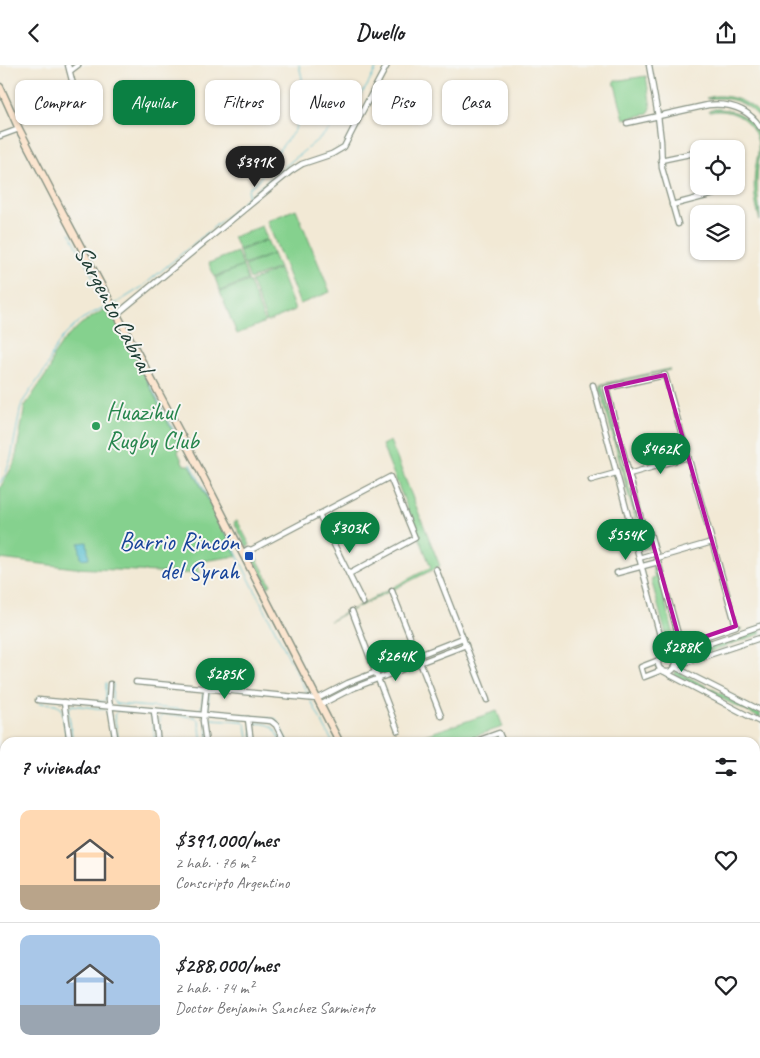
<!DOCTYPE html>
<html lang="es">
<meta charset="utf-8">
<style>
body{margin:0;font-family:Caveat,sans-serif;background:#f2f2f2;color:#202124;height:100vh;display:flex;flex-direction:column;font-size:19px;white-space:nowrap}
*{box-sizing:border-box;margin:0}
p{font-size:16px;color:#757577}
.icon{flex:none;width:28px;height:28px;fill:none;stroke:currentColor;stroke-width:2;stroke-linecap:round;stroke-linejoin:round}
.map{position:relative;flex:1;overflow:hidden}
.panel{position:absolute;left:0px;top:672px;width:760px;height:321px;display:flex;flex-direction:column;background:#fff;border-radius:15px 15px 0 0;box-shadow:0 1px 4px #0004}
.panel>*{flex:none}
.top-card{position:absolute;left:15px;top:15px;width:500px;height:45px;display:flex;gap:10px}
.controls{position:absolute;left:690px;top:75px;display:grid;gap:10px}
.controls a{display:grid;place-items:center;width:55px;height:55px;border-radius:10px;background:#fff;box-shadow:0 1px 4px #0004;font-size:25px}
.price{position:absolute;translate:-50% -42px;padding:0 11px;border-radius:18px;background:#0b8043;color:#fff;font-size:16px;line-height:32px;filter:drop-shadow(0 1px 2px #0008)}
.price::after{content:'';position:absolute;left:50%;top:30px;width:15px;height:11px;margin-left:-8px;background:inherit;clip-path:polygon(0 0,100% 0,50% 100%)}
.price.on{background:#222;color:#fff}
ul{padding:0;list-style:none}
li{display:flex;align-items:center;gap:15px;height:125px;padding:0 20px}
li+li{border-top:1px solid #e0e0e0}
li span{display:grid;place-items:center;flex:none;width:140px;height:100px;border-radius:10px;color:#555}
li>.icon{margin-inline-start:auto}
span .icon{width:60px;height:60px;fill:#fffc;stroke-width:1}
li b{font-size:21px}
h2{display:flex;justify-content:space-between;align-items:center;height:60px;padding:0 20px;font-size:21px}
.tag{padding:0 18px;border-radius:10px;background:#fff;box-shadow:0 1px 4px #0004;font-size:18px;line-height:45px}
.tag.on{background:#0b8043;color:#fff}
header{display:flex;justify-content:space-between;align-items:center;height:65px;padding:0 20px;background:#fff;font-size:22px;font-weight:600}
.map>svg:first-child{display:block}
</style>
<header><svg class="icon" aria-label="back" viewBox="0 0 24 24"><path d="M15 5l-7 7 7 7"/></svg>Dwello<svg class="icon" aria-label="share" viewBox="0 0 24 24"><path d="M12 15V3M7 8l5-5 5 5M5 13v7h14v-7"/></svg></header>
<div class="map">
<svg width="760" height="993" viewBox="0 0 760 993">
<rect width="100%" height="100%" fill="#f6f6f2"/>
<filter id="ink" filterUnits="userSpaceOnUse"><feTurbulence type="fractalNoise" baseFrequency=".02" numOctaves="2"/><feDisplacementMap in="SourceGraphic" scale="10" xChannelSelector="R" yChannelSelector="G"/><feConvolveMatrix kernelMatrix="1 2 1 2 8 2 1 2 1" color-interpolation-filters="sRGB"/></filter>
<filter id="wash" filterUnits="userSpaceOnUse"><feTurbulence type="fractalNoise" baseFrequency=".0096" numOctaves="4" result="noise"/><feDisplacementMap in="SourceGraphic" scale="20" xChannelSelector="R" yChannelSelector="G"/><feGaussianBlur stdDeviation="1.12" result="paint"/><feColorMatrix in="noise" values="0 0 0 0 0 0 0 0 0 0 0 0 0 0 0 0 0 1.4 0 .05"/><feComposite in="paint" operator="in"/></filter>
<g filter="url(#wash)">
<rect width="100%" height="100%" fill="#f2e9d5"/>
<g fill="#85d18e" stroke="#528761">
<polygon points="646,11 651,43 648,49 624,54 614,16"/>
<path d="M715,31C732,30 748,36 760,49V53C746,36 728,31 707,34L706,33Z"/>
<path d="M715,44C735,43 758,55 760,78C760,91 757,104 757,117C757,130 760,143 760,156C755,140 753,122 755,106C756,97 759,88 758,79C755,56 732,42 710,47L709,45Z"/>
<polygon points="296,144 330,227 300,239 267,156"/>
<polygon points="262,161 267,174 239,185 233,172"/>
<polygon points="267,175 273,189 244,200 239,186"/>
<polygon points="237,187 243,201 214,212 209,198"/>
<polygon points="273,189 279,203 250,214 245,201"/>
<polygon points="243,201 248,215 220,226 215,213"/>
<polygon points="279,204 295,245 267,257 251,216"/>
<polygon points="249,216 265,257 237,269 220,227"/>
<polygon points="105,244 111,255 114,251 180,381 178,387 184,400 190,400 237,491 196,497 200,509 75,503 0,494 0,423 15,397 25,341 50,304 53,291 64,275 81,259"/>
<polygon points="669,304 670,305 602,320 641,469 647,471 650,482 648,485 647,483 643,484 600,323 602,319"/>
<polygon points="390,376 440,501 330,556 431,502 382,380"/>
<polygon points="237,455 250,480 247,482 234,457"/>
<polygon points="254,488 271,520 268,522 251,490"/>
<polygon points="652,502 656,504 678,584 741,563 742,564 674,587 670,585 651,514 655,513"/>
<polygon points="760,565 760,569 682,596 679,595 680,592"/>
<polygon points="676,606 760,648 760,653 675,610 675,608"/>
<polygon points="497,646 503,662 456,677 404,677"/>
<polygon points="760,763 760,806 755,807 755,764"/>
</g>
<polygon fill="#51bccd" stroke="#387c80" points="87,477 89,493 81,494 79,478"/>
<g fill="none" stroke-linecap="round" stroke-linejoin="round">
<g stroke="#51bccd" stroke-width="1">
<polyline points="18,69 40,109"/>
<polyline points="249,131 327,67 360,31 367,21 378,0"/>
<polyline points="70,168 104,233 107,238"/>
<polyline points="115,239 142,222 227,151 248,132 248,125 251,121 258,116 275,90 295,65 300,39 302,13 299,0"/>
<polyline points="137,294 181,380"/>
<polyline points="191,399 308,630"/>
<polyline points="0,418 6,408 11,393 20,346 22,338 26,332 47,302 53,287 62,273 82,254 106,241 107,244 110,243"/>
<polyline points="113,619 112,634 116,639 197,646 202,641 203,628"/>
<polyline points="209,628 208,642 211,647 276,654 288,678"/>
<polyline points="38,632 102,637 106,634 106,618"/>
<polyline points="311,636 333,678"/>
<polyline points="39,638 56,639 62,644 67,678"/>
<polyline points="73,678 68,645 72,640 104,644 108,648 113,678"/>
<polyline points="119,678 114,650 119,645 147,648 152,653 156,678"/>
<polyline points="162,678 159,654 163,649 195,652 199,656 202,678"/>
<polyline points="209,678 207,658 211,654 242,656 246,660 249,678"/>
<path d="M254,678L252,663L256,658C275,659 273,662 282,678"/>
<polyline points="755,757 760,745"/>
<polyline points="0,933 5,931"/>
<polyline points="629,993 631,989"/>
<polyline points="662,993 664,989"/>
</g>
</g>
</g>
<g filter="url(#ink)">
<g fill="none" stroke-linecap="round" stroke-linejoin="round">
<defs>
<g id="street">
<polyline points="68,0 76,31"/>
<polyline points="649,0 658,51 661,76 662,103 678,159"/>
<polyline points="70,6 78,0"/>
<path d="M627,58L708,40C729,38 748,43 760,62"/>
<polyline points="0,71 19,64"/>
<polyline points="661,95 699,87"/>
<polyline points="672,140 714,129"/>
<polyline points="117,249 291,106 302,99 332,89 344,82 362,47 387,0"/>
<polygon points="665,310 736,561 681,580 650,468 644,465 606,323"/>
<polyline points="593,320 665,589"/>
<polyline points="629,409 688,392"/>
<polyline points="591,415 616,408"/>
<polyline points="319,449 363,538"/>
<polyline points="242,488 248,484 251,485 390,412 415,473 349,509"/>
<polyline points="639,493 656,488"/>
<polyline points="657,493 712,477"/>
<polyline points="436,504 487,635"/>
<polyline points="617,508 658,497"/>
<polyline points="392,526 441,651"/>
<polyline points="352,546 398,666"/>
<circle cx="667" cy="598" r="9"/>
<polyline points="672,591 760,561"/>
<polyline points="659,595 641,602 644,612 662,605"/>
<polyline points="675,601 760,573"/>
<polyline points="675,602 760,645"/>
<polyline points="665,607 672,611 760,657"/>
<polyline points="136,617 317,634 348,618 463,573"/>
<polyline points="110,619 109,635 116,678"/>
<polyline points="38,635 271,656 276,660 285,678"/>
<polyline points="64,637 70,678"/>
<polyline points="320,640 351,624 466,580"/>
<polyline points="154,646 158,678"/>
<polyline points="248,654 251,678"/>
<polyline points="206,678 203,656 206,627"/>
<polyline points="471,678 499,668 503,678"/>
<polyline points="487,678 501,673"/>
</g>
<g id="secondary">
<polyline points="0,22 19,64 58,139 194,394 340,678"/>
<polyline points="498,989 500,993"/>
</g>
<g id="primary">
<polyline points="755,719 760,707"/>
<polyline points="755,738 760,726"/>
<polyline points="644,993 646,989"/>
<polyline points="651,993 653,989"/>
</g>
</defs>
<use href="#street" stroke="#889384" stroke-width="7"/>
<use href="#secondary" stroke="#889384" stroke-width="9"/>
<use href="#primary" stroke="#889384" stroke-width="9"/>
<use href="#street" stroke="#fff" stroke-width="4.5"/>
<use href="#secondary" stroke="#fbe5cf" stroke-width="6"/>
<use href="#primary" stroke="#f6be87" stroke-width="7"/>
</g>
</g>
<path fill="none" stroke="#b5179e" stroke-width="4" stroke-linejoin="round" d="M665,310L736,561L681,580L650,468L644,465L606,323Z"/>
<circle fill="#2e9e5b" stroke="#f6f6f2" stroke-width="2" cx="96" cy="361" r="5"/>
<rect fill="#1a4fb4" stroke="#f6f6f2" stroke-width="2" x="244" y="486" width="10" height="10" rx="2.5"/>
<g text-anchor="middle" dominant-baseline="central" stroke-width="4" stroke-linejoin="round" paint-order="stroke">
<g font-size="25" fill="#1f3d34" stroke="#f6f6f2">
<text transform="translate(114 244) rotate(62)">Sargento Cabral</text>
</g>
<g font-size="25" fill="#27864d" stroke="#f6f6f2" text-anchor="start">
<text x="106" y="347">Huazihul<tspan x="106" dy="29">Rugby Club</tspan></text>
</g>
<g font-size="25" fill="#164399" stroke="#f6f6f2" text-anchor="end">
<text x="239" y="477">Barrio Rincón<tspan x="239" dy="29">del Syrah</tspan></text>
</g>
</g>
</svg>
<div class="controls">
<a><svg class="icon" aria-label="locate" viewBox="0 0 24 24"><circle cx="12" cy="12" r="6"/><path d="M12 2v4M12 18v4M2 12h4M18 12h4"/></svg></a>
<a><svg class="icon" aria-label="layers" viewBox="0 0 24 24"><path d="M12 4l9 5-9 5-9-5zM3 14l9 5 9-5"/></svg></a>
</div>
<b class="price on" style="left:255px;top:123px">$391K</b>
<b class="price" style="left:661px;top:410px">$462K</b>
<b class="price" style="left:350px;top:489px">$303K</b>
<b class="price" style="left:626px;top:496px">$554K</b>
<b class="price" style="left:682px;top:608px">$288K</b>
<b class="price" style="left:396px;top:617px">$264K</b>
<b class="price" style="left:225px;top:635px">$285K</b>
<div class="top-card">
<a class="tag">Comprar</a>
<a class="tag on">Alquilar</a>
<a class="tag">Filtros</a>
<a class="tag">Nuevo</a>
<a class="tag">Piso</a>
<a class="tag">Casa</a>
</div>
<section class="panel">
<h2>7 viviendas<svg class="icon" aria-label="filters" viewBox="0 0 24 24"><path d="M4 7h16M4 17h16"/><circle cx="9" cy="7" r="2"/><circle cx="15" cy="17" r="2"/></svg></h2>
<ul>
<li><span style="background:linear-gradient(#ffd9b3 75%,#b9a48a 0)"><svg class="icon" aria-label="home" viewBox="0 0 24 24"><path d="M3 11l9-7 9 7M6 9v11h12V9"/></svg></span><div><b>$391,000/mes</b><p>2 hab. · 76 m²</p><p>Conscripto Argentino</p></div><svg class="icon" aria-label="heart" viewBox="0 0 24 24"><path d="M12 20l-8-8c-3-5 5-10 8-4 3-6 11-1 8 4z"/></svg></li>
<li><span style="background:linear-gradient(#a9c7e8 70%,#9aa5b1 0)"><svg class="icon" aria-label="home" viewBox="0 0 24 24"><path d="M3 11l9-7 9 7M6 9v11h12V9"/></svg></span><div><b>$288,000/mes</b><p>2 hab. · 74 m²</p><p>Doctor Benjamin Sanchez Sarmiento</p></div><svg class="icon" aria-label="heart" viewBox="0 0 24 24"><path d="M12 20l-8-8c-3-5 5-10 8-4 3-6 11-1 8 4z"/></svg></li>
</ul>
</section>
</div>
